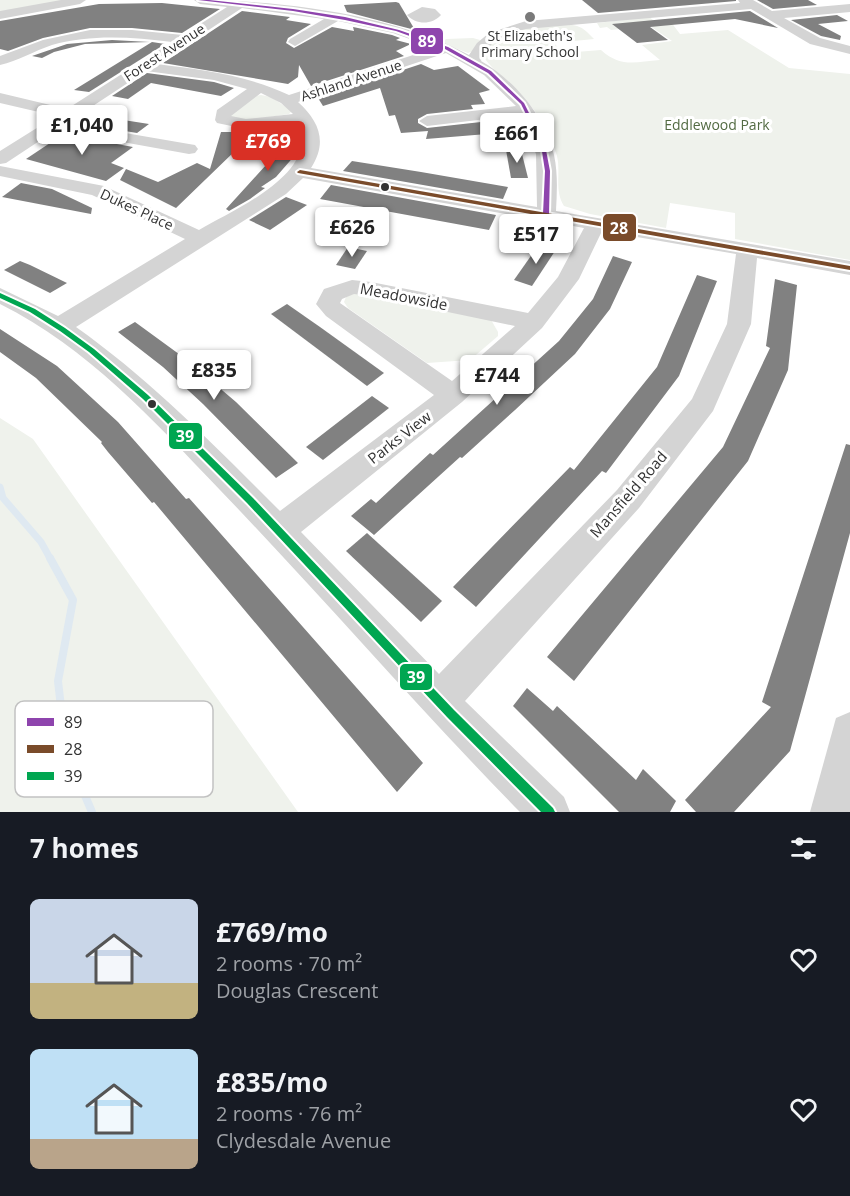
<!DOCTYPE html>
<meta charset="utf-8">
<style>
body{margin:0;font-family:"Open Sans",sans-serif;background:#242831;color:#f1f3f6;height:100vh;display:flex;flex-direction:column;font-size:22px;white-space:nowrap}
*{box-sizing:border-box;margin:0}
p{font-size:20px;color:#9ea1a6}
.icon{flex:none;width:33px;height:33px;fill:none;stroke:currentColor;stroke-width:2;stroke-linecap:round;stroke-linejoin:round}
.map{position:relative;height:812px;overflow:hidden}
.side{display:flex;flex-direction:column;background:#171b24;flex:1}
.side>*{flex:none}
.price{position:absolute;translate:-50% -51px;padding:0 14px;border-radius:6px;background:#fff;color:#222;font-size:20px;line-height:39px;filter:drop-shadow(0 2px 3px #0008)}
.price::after{content:'';position:absolute;left:50%;top:36px;width:18px;height:14px;margin-left:-9px;background:inherit;clip-path:polygon(0 0,100% 0,50% 100%)}
.price.current{background:#d93025;color:#fff}
ul{padding:0;list-style:none}
li{display:flex;align-items:center;gap:18px;height:150px;padding:0 30px}
li span{display:grid;place-items:center;flex:none;width:168px;height:120px;border-radius:9px;color:#555}
li>.icon{margin-inline-start:auto}
span .icon{width:72px;height:72px;fill:#fffc;stroke-width:1}
li b{font-size:26px}
h2{display:flex;justify-content:space-between;align-items:center;height:72px;padding:0 30px;font-size:26px}
.map>svg:first-child{display:block}
</style>
<div class="map">
<svg width="850" height="812" viewBox="0 0 850 812">
<rect width="100%" height="100%" fill="#fff"/>
<g fill="#eff2ec">
<polygon points="0,0 72,0 0,14"/>
<path d="M649,17L657,23L671,22L680,34L728,30L789,68L850,74V260L735,239V213L670,203L666,228L590,214L564,206C554,190 561,173 557,156C553,142 543,122 534,110C525,97 485,64 483,55C487,49 491,41 498,37C514,29 560,21 577,26C584,28 588,33 594,39L554,43L563,53L601,50C621,68 635,62 660,60L642,45L672,41L650,26L611,30L607,27L600,28L597,23Z"/>
<polygon points="473,38 480,40 473,51 468,53 442,43 446,39"/>
<polygon points="261,95 271,97 292,111 289,114 239,122 228,116 255,96"/>
<polygon points="357,292 490,318 498,332 498,336 470,360 427,363 348,308 344,302 346,297"/>
<polygon points="0,418 33,439 298,812 0,812"/>
</g>
<g fill="none" stroke-linecap="round" stroke-linejoin="round">
<polyline stroke="#dfe9f1" stroke-width="7" points="0,487 3,498 41,542 51,560"/>
<polyline stroke="#dfe9f1" stroke-width="8" points="50,558 73,600 58,681 66,751 92,812"/>
</g>
<g fill="#818181">
<polygon points="582,0 736,0 736,1 598,13"/>
<polygon points="757,0 808,0 817,5 773,9"/>
<polygon points="396,2 399,3 415,30 347,12 344,5"/>
<polygon points="162,3 220,9 182,33 132,28 90,28 43,38 8,51 0,49 0,21 99,4"/>
<polygon points="242,11 290,17 286,20 311,24 288,38 286,43 294,48 332,27 354,31 353,27 392,35 400,38 396,40 411,44 396,51 404,56 311,86 299,65 298,77 288,84 163,63"/>
<polygon points="750,11 778,28 735,19 650,27 668,40 637,43 612,24"/>
<polygon points="837,15 848,21 818,24 841,36 840,40 821,36 791,20"/>
<polygon points="112,40 150,42 85,44 54,52 42,58 32,56 67,44"/>
<polygon points="152,42 165,44 89,92 74,90"/>
<polygon points="421,64 434,70 458,66 490,90 479,93 485,104 471,105 473,109 427,114 418,119 418,123 427,128 481,122 487,134 426,139 428,131 401,133 395,115 389,116 380,88 323,106 318,98"/>
<polygon points="147,73 214,82 234,88 221,96 151,83 128,99 112,96"/>
<polygon points="106,117 117,119 149,124 137,133 95,126"/>
<polygon points="221,132 240,132 236,150 176,208 120,180 126,169 158,182 197,163 210,169"/>
<polygon points="295,133 299,142 296,154 276,177 261,187 265,188 250,199 229,211 226,209"/>
<polygon points="62,135 79,137 133,147 111,163 124,168 106,181 26,159"/>
<polygon points="506,150 521,150 528,178 511,178"/>
<polygon points="352,161 421,172 508,187 503,199 343,171"/>
<polygon points="21,183 52,189 92,208 91,214 2,197"/>
<polygon points="331,185 496,215 489,230 320,199"/>
<polygon points="286,197 307,205 270,230 249,220"/>
<polygon points="540,243 557,248 532,286 514,280"/>
<polygon points="348,247 367,251 355,269 336,265"/>
<polygon points="613,256 632,262 610,309 575,354 515,410 462,458 460,457 374,535 351,516 371,499 376,503 430,453 433,455 559,341 593,299"/>
<polygon points="20,261 30,265 67,283 50,293 4,270"/>
<polygon points="697,275 717,281 679,376 606,473 602,471 476,607 453,587 570,467 574,470 657,367"/>
<polygon points="775,279 797,285 788,370 748,461 574,681 547,657 723,447 770,348 766,346"/>
<polygon points="287,304 320,327 384,373 367,386 271,314"/>
<polygon points="135,322 183,357 236,402 298,463 276,478 203,404 163,367 118,332"/>
<polygon points="0,329 57,366 118,422 186,499 189,498 213,525 423,763 397,792 154,502 152,503 108,452 101,443 102,442 36,378 0,352"/>
<polygon points="372,396 389,408 323,460 306,447"/>
<polygon points="846,444 850,445 850,533 790,751 734,812 696,812 685,800 771,707 762,702"/>
<polygon points="367,533 442,601 421,622 346,551"/>
<polygon points="527,688 553,711 557,706 636,780 643,769 676,801 670,812 619,812 513,706"/>
</g>
<g fill="none" stroke-linecap="round" stroke-linejoin="round">
<g fill="#d4d4d4" fill-rule="evenodd">
<polygon points="61,0 86,0 80,4 0,19 0,11"/>
<path d="M194,0C279,0 394,14 469,55L477,43L489,33L526,21L740,3L738,0H753L772,11L850,4V12L784,18L820,38L850,46V54L810,44L751,9L526,29C506,34 488,40 481,61C514,80 546,117 554,155C558,173 557,192 556,211L850,261V275L757,258L751,324L713,411L639,508L465,701L564,797L570,812H520C417,707 322,596 220,490C153,420 88,348 0,304V288L58,316L185,239L92,195L0,176V166L104,186L199,230C233,210 321,173 298,124L246,129L217,123L215,120L217,110L247,89L214,80L146,71L67,123L189,144L195,145L198,149L195,153L189,154L56,130L6,163L0,164V151L56,116L0,103V93L67,109L172,42C132,37 91,34 52,45C34,51 18,61 0,65V56L43,40L90,30H132L183,35L227,7L200,4ZM242,8L324,19L290,39L288,42L295,46L338,21L393,33L435,48L289,95C247,75 202,70 157,64ZM446,53L484,75L516,106L427,116L419,121L427,126L520,115L536,154L537,207L311,168C328,142 319,121 298,102ZM261,93L281,103L293,114L246,119L231,116ZM303,178L584,228L558,277L528,313L371,282L352,280L324,289L316,304L326,316L434,395L280,511C215,446 151,380 76,327L286,194ZM602,231L736,254L727,324L692,399L617,490L439,674L301,532L462,402L542,328L579,279ZM354,294L371,296L515,326L452,381L340,303L342,299Z"/>
<path d="M422,7L435,9L441,15C432,25 416,25 407,15Z"/>
<polygon points="850,712 850,812 810,812 836,718"/>
</g>
<defs>
<polygon id="bus-1" points="198,0 209,0 293,9 345,17 399,30 448,47 491,71 524,103 545,145 550,171 549,214 546,216 543,214 545,171 541,145 521,104 488,73 445,49 396,31 345,20 293,11"/>
<polygon id="bus-2" points="300,170 850,266 850,270 298,173 297,172"/>
<polygon id="bus-3" points="0,293 35,309 65,328 94,349 148,395 253,498 454,710 553,808 555,812 541,812 447,717 247,503 143,399 89,352 60,331 30,312 0,298"/>
</defs>
<use href="#bus-1" stroke="#fff" stroke-width="4"/>
<use href="#bus-2" stroke="#fff" stroke-width="4"/>
<use href="#bus-3" stroke="#fff" stroke-width="4"/>
<use href="#bus-1" fill="#8e44ad" fill-rule="evenodd"/>
<use href="#bus-2" fill="#7a4b2a" fill-rule="evenodd"/>
<use href="#bus-3" fill="#00a651" fill-rule="evenodd"/>
</g>
<circle fill="#7a7a7a" stroke="#fff" stroke-width="2" cx="530" cy="17" r="6"/>
<g fill="#333" stroke="#fff" stroke-width="2">
<circle cx="385" cy="187" r="5"/>
<circle cx="152" cy="404" r="5"/>
</g>
<g text-anchor="middle" dominant-baseline="central" stroke-width="6" stroke-linejoin="round" paint-order="stroke">
<g font-size="14" fill="#333" stroke="#fff">
<text x="530" y="35">St Elizabeth's<tspan x="530" dy="16">Primary School</tspan></text>
</g>
<g font-size="14" fill="#333" stroke="#fff">
<text transform="translate(164 52) rotate(-33)">Forest Avenue</text>
<text transform="translate(351 80) rotate(-18)">Ashland Avenue</text>
<text transform="translate(137 209) rotate(25)">Dukes Place</text>
</g>
<g font-size="14" fill="#536b43" stroke="#fff">
<text x="717" y="124">Eddlewood Park</text>
</g>
<g font-size="15" fill="#333" stroke="#fff">
<text transform="translate(404 296) rotate(11)">Meadowside</text>
<text transform="translate(399 437) rotate(-38)">Parks View</text>
<text transform="translate(628 494) rotate(-49)">Mansfield Road</text>
</g>
</g>
<rect x="15" y="701" width="198" height="96" rx="9" fill="#fff" stroke="#c2c2c2" stroke-width="1.5"/>
<rect x="27" y="718" width="27" height="8" fill="#8e44ad"/>
<rect x="27" y="745" width="27" height="8" fill="#7a4b2a"/>
<rect x="27" y="772" width="27" height="8" fill="#00a651"/>
<g font-size="16" fill="#333">
<text x="64" y="728">89</text>
<text x="64" y="755">28</text>
<text x="64" y="782">39</text>
</g>
<g stroke="#fff" stroke-width="2">
<rect x="410" y="27" width="34" height="28" rx="6" fill="#8e44ad"/>
<rect x="602" y="213" width="35" height="29" rx="6" fill="#7a4b2a"/>
<rect x="168" y="422" width="35" height="28" rx="6" fill="#00a651"/>
<rect x="399" y="663" width="34" height="28" rx="6" fill="#00a651"/>
</g>
<g font-size="16" text-anchor="middle" font-weight="bold" fill="#fff">
<text x="427" y="47">89</text>
<text x="619" y="234">28</text>
<text x="185" y="442">39</text>
<text x="416" y="683">39</text>
</g>
</svg>
<b class="price" style="left:82px;top:156px">£1,040</b>
<b class="price" style="left:517px;top:164px">£661</b>
<b class="price current" style="left:268px;top:172px">£769</b>
<b class="price" style="left:352px;top:258px">£626</b>
<b class="price" style="left:536px;top:265px">£517</b>
<b class="price" style="left:214px;top:401px">£835</b>
<b class="price" style="left:497px;top:406px">£744</b>
</div>
<section class="side">
<h2>7 homes<svg class="icon" aria-label="filters" viewBox="0 0 24 24"><path d="M4 7h16M4 17h16"/><circle cx="9" cy="7" r="2"/><circle cx="15" cy="17" r="2"/></svg></h2>
<ul>
<li><span style="background:linear-gradient(#c9d6e8 70%,#c2b280 0)"><svg class="icon" aria-label="home" viewBox="0 0 24 24"><path d="M3 11l9-7 9 7M6 9v11h12V9"/></svg></span><div><b>£769/mo</b><p>2 rooms · 70 m²</p><p>Douglas Crescent</p></div><svg class="icon" aria-label="heart" viewBox="0 0 24 24"><path d="M12 20l-8-8c-3-5 5-10 8-4 3-6 11-1 8 4z"/></svg></li>
<li><span style="background:linear-gradient(#bfe0f5 75%,#b9a48a 0)"><svg class="icon" aria-label="home" viewBox="0 0 24 24"><path d="M3 11l9-7 9 7M6 9v11h12V9"/></svg></span><div><b>£835/mo</b><p>2 rooms · 76 m²</p><p>Clydesdale Avenue</p></div><svg class="icon" aria-label="heart" viewBox="0 0 24 24"><path d="M12 20l-8-8c-3-5 5-10 8-4 3-6 11-1 8 4z"/></svg></li>
</ul>
</section>
